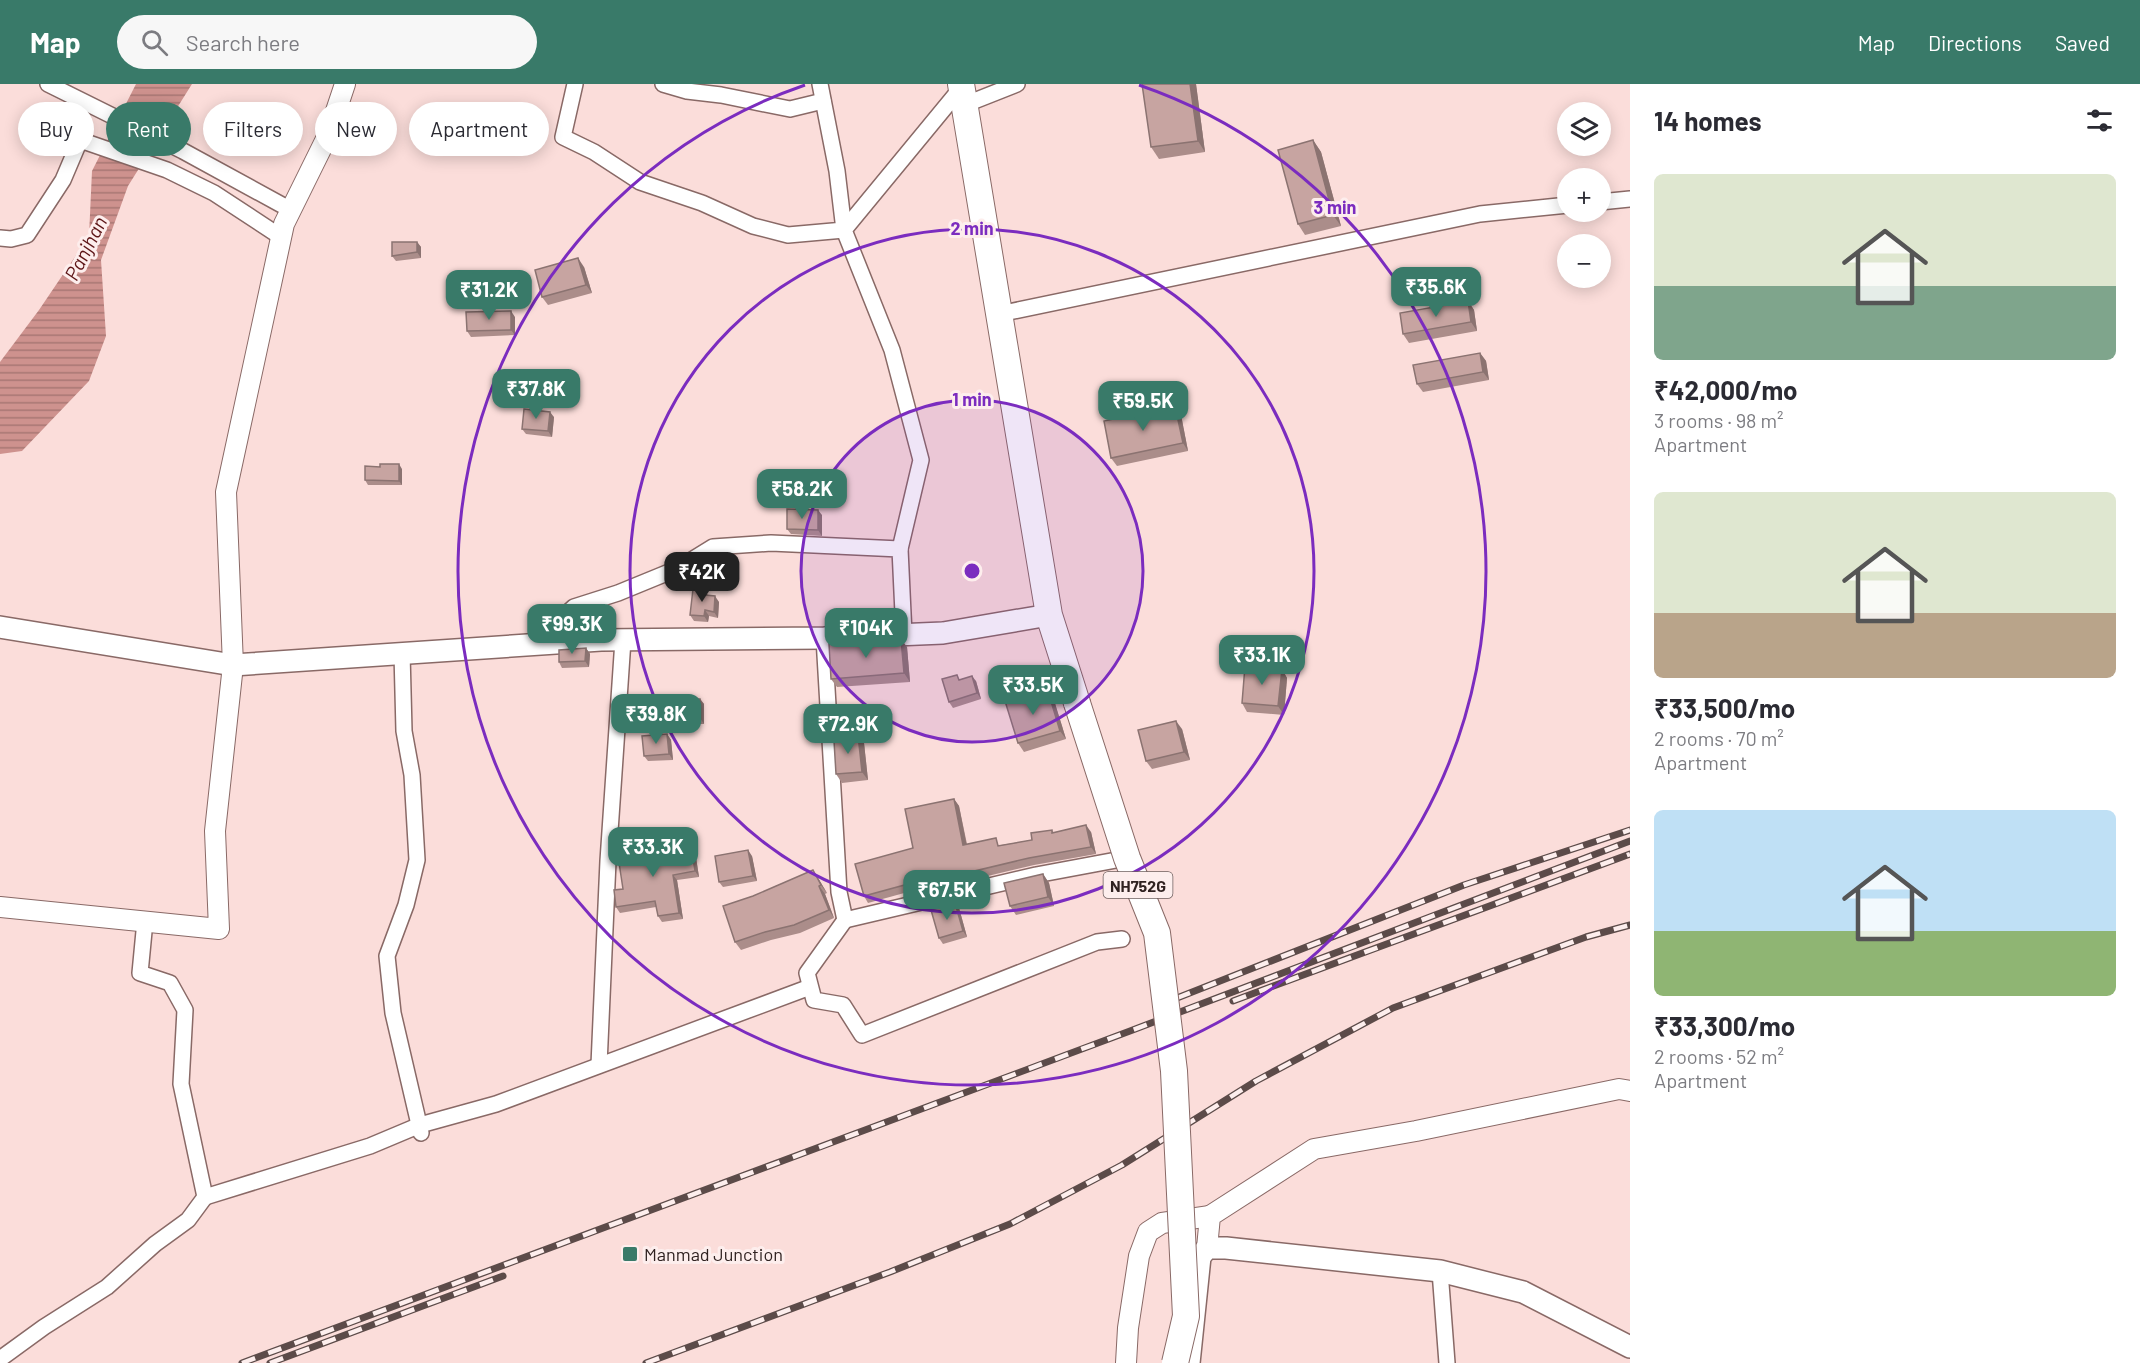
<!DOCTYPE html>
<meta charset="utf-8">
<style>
body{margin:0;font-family:Barlow,sans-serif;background:#f7f7f7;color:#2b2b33;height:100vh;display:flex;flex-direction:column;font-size:22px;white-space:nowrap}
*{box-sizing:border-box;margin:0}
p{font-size:20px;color:#7c7c81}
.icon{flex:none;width:33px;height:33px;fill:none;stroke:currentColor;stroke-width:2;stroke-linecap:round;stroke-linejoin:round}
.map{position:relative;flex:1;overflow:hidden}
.sheet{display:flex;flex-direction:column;background:#fff;width:510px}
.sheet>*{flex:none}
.hud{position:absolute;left:18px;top:18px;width:570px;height:54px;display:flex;gap:12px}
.tools{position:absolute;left:1557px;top:18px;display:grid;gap:12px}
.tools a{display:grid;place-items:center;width:54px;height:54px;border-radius:50%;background:#fff;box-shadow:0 3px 15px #0003;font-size:30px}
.price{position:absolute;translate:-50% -51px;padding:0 14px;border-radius:12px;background:#397a69;color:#fff;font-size:20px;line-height:39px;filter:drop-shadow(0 2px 3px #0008)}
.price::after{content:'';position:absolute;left:50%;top:36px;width:18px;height:14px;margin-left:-9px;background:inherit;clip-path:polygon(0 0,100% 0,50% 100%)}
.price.active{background:#222;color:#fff}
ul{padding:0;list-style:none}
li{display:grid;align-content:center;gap:12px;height:318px;padding:0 24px}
li span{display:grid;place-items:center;height:186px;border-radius:9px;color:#555}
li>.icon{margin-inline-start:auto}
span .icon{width:108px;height:108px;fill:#fffc;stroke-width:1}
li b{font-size:26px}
h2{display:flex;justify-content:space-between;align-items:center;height:72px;padding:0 24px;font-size:26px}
.pill{padding:0 21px;border-radius:27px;background:#fff;box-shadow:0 3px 15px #0003;font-size:21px;line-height:54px}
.pill.active{background:#397a69;color:#fff}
header{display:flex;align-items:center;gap:36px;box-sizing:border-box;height:84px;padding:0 30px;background:#397a69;color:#fff}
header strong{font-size:28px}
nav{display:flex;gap:33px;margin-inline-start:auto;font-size:21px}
.search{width:420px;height:54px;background:#f7f7f7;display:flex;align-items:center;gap:15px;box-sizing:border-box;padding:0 21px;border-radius:33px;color:#7c7c81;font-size:22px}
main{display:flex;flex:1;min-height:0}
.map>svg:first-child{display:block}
</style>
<header>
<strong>Map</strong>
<div class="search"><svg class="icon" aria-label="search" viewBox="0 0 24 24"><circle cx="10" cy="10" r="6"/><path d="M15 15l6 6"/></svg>Search here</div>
<nav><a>Map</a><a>Directions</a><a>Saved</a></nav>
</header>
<main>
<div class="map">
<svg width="1630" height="1279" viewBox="0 0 1630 1279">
<defs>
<pattern id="water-rules" width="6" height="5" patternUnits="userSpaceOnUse" patternTransform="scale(1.5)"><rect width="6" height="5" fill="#ce928e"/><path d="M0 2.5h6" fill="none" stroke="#a87774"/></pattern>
</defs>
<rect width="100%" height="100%" fill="#fbddda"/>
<polygon fill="url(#water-rules)" points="136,0 192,0 128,102 101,176 106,252 89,297 22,367 0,370 0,278 39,226 89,152 92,87"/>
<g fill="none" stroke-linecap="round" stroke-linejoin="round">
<defs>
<g id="minor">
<polyline points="48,0 183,67 291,126"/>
<polyline points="575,0 563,53 594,68 640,98 702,119 753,142 788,151 844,146 837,87 820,0"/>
<polyline points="663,0 687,7 721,11 790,25 823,17"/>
<polyline points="964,21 1017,0"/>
<polyline points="1600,118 1630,115"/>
<polyline points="0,154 11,155 27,151 63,96 80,56 167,86 214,109 281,153"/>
<polyline points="999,230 1480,130 1568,121"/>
<polyline points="900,465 921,376 892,266 844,146 961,4"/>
<polyline points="824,554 839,808 845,836 1036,791 1127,774"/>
<polyline points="532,561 574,523 618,509 679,484 713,463 771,459 900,465 904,551"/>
<polyline points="402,569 404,647 412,691 417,776 406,821 387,872 393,929 421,1049"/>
<polyline points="845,836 807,889 814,916 843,921 862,951 1097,858 1122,855"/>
<polyline points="599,981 608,777 623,556"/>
<polyline points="205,1113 370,1062 420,1041 496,1020 810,903"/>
<polyline points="1440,1187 1447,1279"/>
<polyline points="0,1275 44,1243 107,1203 155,1160 188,1136 205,1113 181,1000 185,926 170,899 140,889 145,837"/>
</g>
<g id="tertiary">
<polyline points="0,823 219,845 215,747 233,581 226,408 284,140 328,51 345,0"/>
<polyline points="1207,1164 1210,1132 1314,1065 1416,1047 1619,1005 1630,1007"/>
<polyline points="1126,1279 1128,1244 1139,1172 1148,1148 1162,1139 1210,1132"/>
</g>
<g id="secondary">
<polyline points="0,543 233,581 601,556 824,554 943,549 1049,531"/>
<polyline points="1189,1279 1200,1173 1207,1164 1226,1164 1440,1187 1523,1208 1630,1263"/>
</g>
<polyline id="trunk" points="961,0 1049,531 1077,619"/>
</defs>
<use href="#minor" stroke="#896966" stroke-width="18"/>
<use href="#tertiary" stroke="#896966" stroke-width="22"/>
<use href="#secondary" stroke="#896966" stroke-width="24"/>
<use href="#trunk" stroke="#896966" stroke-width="28"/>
<use href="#minor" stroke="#fff" stroke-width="15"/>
<use href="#tertiary" stroke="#fff" stroke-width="20"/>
<use href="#secondary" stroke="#fff" stroke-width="21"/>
<use href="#trunk" stroke="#fff" stroke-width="26"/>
<defs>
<g id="rail">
<polyline points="1177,914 1464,801 1630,746"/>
<polyline points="1233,917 1630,770"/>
<polyline points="242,1279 1130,947 1630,757"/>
<polyline points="270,1279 503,1192"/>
<polyline points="646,1279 890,1188 1010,1140 1122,1081 1256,997 1393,924 1586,853 1630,841"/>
</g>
</defs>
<use href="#rail" stroke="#5c4b49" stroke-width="7"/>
<use href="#rail" stroke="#fdeeed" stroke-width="4.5" stroke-dasharray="14" stroke-linecap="butt"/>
<defs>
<polyline id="trunk-bridge" points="1077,619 1127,774 1157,849 1174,987 1186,1232 1175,1279"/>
</defs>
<use href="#trunk-bridge" stroke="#896966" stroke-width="28" stroke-linecap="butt"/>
<use href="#trunk-bridge" stroke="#fff" stroke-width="26"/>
</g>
<g fill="#ab8d8a">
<polygon points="1142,0 1196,0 1205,68 1159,75 1151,63"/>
<polygon points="1313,56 1321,68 1341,142 1305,151 1298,140"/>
<polygon points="417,158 421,163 421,174 396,177 392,172"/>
<polygon points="584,183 592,209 548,221 542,213"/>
<polygon points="1468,217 1474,226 1477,247 1409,259 1403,250"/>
<polygon points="515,233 515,251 471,253 467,247"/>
<polygon points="1480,269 1486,277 1489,296 1423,308 1417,300"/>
<polygon points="1181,331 1188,367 1117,382 1111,374"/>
<polygon points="554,333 552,353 526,350 522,345"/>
<polygon points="402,385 402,401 368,401 365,396"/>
<polygon points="822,431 822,452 791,450 787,445"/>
<polygon points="705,507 708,511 719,518 718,534 709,532 708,538 694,537 690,531"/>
<polygon points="907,563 910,598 837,603 831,595"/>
<polygon points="586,564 590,570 589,583 562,584 559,578"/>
<polygon points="1282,585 1287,594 1284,631 1247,628 1242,619"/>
<polygon points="960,595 976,597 981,615 953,624 949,618"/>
<polygon points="1053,613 1066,655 1024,668 1018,659"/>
<polygon points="700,615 704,620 704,640 692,640 688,635"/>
<polygon points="1182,645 1190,676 1152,685 1146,677"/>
<polygon points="667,650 671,656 673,676 648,677 644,672"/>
<polygon points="842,656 864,659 868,696 842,699 836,690"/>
<polygon points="954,715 959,722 967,760 1001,761 1032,756 1052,746 1054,749 1091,748 1096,770 1034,781 929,806 926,803 868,819 864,812 913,764"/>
<polygon points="695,767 699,793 677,796 683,835 662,838 658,832 656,823 620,829 616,823"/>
<polygon points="752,772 757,797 723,803 719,798"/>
<polygon points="1043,790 1049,799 1054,822 1016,831 1010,822"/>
<polygon points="818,794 827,809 825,810 834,834 800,849 771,856 741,866 735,858"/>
<polygon points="959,824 967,853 943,860 939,854"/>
</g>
<g fill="#8b7371">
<polygon points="1190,0 1196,0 1205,68 1198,57"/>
<polygon points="1313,56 1321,68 1341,142 1333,131"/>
<polygon points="417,158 421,163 421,174 417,168"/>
<polygon points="578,174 584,183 592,209 586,201"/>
<polygon points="1468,217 1474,226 1477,247 1471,238"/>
<polygon points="511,227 515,233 515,251 511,246"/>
<polygon points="1480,269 1486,277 1489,296 1483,288"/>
<polygon points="1175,322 1181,331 1188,367 1183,359"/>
<polygon points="550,328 554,333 552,353 548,347"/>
<polygon points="399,380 402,385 402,401 399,397"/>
<polygon points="818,426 822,431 822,452 818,446"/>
<polygon points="715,512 719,518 718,534 714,528"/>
<polygon points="705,526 709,532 708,538 704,532"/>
<polygon points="901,555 907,563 910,598 904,589"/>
<polygon points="586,564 590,570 589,583 585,577"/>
<polygon points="1282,585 1287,594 1284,631 1278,622"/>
<polygon points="972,592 976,597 981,615 977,609"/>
<polygon points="1047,604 1053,613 1066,655 1060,647"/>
<polygon points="700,615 704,620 704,640 700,634"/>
<polygon points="1176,637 1182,645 1190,676 1184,668"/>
<polygon points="667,650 671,656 673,676 669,670"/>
<polygon points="858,651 864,659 868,696 862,688"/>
<polygon points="954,715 959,722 968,768 963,761"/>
<polygon points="1086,741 1091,748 1096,770 1091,763"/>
<polygon points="691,762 695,767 699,793 695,787"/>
<polygon points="748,766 752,772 757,797 753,792"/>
<polygon points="813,786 818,794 827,809 821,801"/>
<polygon points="1043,790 1049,799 1054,822 1048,813"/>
<polygon points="673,791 677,796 683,835 679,829"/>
<polygon points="819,802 825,810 834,834 829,826"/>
<polygon points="955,819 959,824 967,853 963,847"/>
</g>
<g fill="#c7a4a1" stroke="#8b7371" stroke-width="1.5">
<polygon points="1142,0 1190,0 1198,57 1151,63"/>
<polygon points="1313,56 1333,131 1298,140 1278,66"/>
<polygon points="392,158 417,158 417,168 392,172"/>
<polygon points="578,174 586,201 542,213 535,186"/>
<polygon points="1468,217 1471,238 1403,250 1400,229"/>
<polygon points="511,227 511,246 467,247 466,228"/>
<polygon points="1480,269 1483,288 1417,300 1413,281"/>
<polygon points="1175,322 1183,359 1111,374 1104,337"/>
<polygon points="524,325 550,328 548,347 522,345"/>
<polygon points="380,380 399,380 399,397 365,396 365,382 380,383"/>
<polygon points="787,425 818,426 818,446 787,445"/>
<polygon points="693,505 705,507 705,511 715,512 714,528 705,526 704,532 690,531"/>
<polygon points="901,555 904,589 831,595 829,560"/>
<polygon points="586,564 585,577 559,578 559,566"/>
<polygon points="1245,582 1282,585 1278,622 1242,619"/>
<polygon points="957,591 959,596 972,592 977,609 949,618 942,595"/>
<polygon points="1047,604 1060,647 1018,659 1005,617"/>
<polygon points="687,615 700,615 700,634 688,635"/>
<polygon points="1176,637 1184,668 1146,677 1138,646"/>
<polygon points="667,650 669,670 644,672 642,652"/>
<polygon points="858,651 862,688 836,690 834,657 842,656 841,652"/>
<polygon points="954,715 963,761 996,754 998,762 1032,756 1031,749 1052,746 1052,749 1086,741 1091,763 1029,774 924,799 923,796 864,812 855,780 913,764 905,725"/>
<polygon points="691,762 695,787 673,791 679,829 658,832 655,817 616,823 614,806 623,805 618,772"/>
<polygon points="748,766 753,792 719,798 715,772"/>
<polygon points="813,786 821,801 819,802 829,826 794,841 765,848 735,858 723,822 753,812"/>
<polygon points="1043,790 1048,813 1010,822 1004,799"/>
<polygon points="955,819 963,847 939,854 931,826"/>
</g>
<circle cx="972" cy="487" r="171" fill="#7b2cbf" fill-opacity=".12"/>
<g fill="none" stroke="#7b2cbf" stroke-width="3">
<circle cx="972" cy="487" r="171"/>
<circle cx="972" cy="487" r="342"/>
<path d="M1139 1A514 514 0 1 1 805 1"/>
</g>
<rect fill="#397a69" stroke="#fdeeed" stroke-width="2" x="622" y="1162" width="16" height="16" rx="3"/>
<g text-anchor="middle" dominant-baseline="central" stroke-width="6" stroke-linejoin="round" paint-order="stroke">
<rect fill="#fdeeed" stroke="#6e5f5e" stroke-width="1.5" x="1103.5" y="788" width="69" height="26" rx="4.5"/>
<g font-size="16" font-weight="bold" fill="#302221">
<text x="1138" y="801">NH752G</text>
</g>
<g font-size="18" fill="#302221" stroke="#fdeeed" text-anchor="start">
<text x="644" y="1170">Manmad Junction</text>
</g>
<g font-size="20" font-style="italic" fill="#5c1416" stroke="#fdeeed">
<text transform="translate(85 164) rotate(-63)">Panjhan</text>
</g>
</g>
<circle cx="972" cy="487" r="9" fill="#7b2cbf" stroke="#fdeeed" stroke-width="3"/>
<g font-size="18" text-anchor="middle" font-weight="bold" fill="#7b2cbf" stroke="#fdeeed" stroke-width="6" stroke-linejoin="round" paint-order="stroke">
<text x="1335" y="130">3 min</text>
<text x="972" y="151">2 min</text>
<text x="972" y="322">1 min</text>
</g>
</svg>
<div class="tools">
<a><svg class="icon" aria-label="layers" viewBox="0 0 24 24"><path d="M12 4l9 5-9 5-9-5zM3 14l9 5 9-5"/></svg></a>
<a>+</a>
<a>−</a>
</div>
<b class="price" style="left:1436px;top:234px">₹35.6K</b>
<b class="price" style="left:489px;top:237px">₹31.2K</b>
<b class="price" style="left:536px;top:336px">₹37.8K</b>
<b class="price" style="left:1143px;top:348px">₹59.5K</b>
<b class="price" style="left:802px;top:436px">₹58.2K</b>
<b class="price active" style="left:702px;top:519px">₹42K</b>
<b class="price" style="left:572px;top:571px">₹99.3K</b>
<b class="price" style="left:866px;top:575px">₹104K</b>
<b class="price" style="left:1262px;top:602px">₹33.1K</b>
<b class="price" style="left:1033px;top:632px">₹33.5K</b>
<b class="price" style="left:656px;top:661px">₹39.8K</b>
<b class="price" style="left:848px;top:671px">₹72.9K</b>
<b class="price" style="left:653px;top:794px">₹33.3K</b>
<b class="price" style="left:947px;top:837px">₹67.5K</b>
<div class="hud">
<a class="pill">Buy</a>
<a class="pill active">Rent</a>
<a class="pill">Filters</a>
<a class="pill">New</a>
<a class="pill">Apartment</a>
</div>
</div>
<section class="sheet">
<h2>14 homes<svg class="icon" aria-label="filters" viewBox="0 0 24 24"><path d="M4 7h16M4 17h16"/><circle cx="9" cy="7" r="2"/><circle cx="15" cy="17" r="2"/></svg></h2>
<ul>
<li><span style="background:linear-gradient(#dfe7d0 60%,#7fa58c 0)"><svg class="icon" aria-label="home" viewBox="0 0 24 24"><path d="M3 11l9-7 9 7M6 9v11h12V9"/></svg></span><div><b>₹42,000/mo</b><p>3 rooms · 98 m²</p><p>Apartment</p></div></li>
<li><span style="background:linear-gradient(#dfe7d0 65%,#b9a48a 0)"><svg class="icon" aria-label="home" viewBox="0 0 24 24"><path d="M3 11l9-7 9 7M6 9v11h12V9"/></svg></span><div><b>₹33,500/mo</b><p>2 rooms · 70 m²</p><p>Apartment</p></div></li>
<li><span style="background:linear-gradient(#bfe0f5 65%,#8fb573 0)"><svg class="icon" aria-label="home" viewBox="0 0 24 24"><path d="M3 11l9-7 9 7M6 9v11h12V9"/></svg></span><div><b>₹33,300/mo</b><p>2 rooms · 52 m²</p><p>Apartment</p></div></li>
</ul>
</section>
</main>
